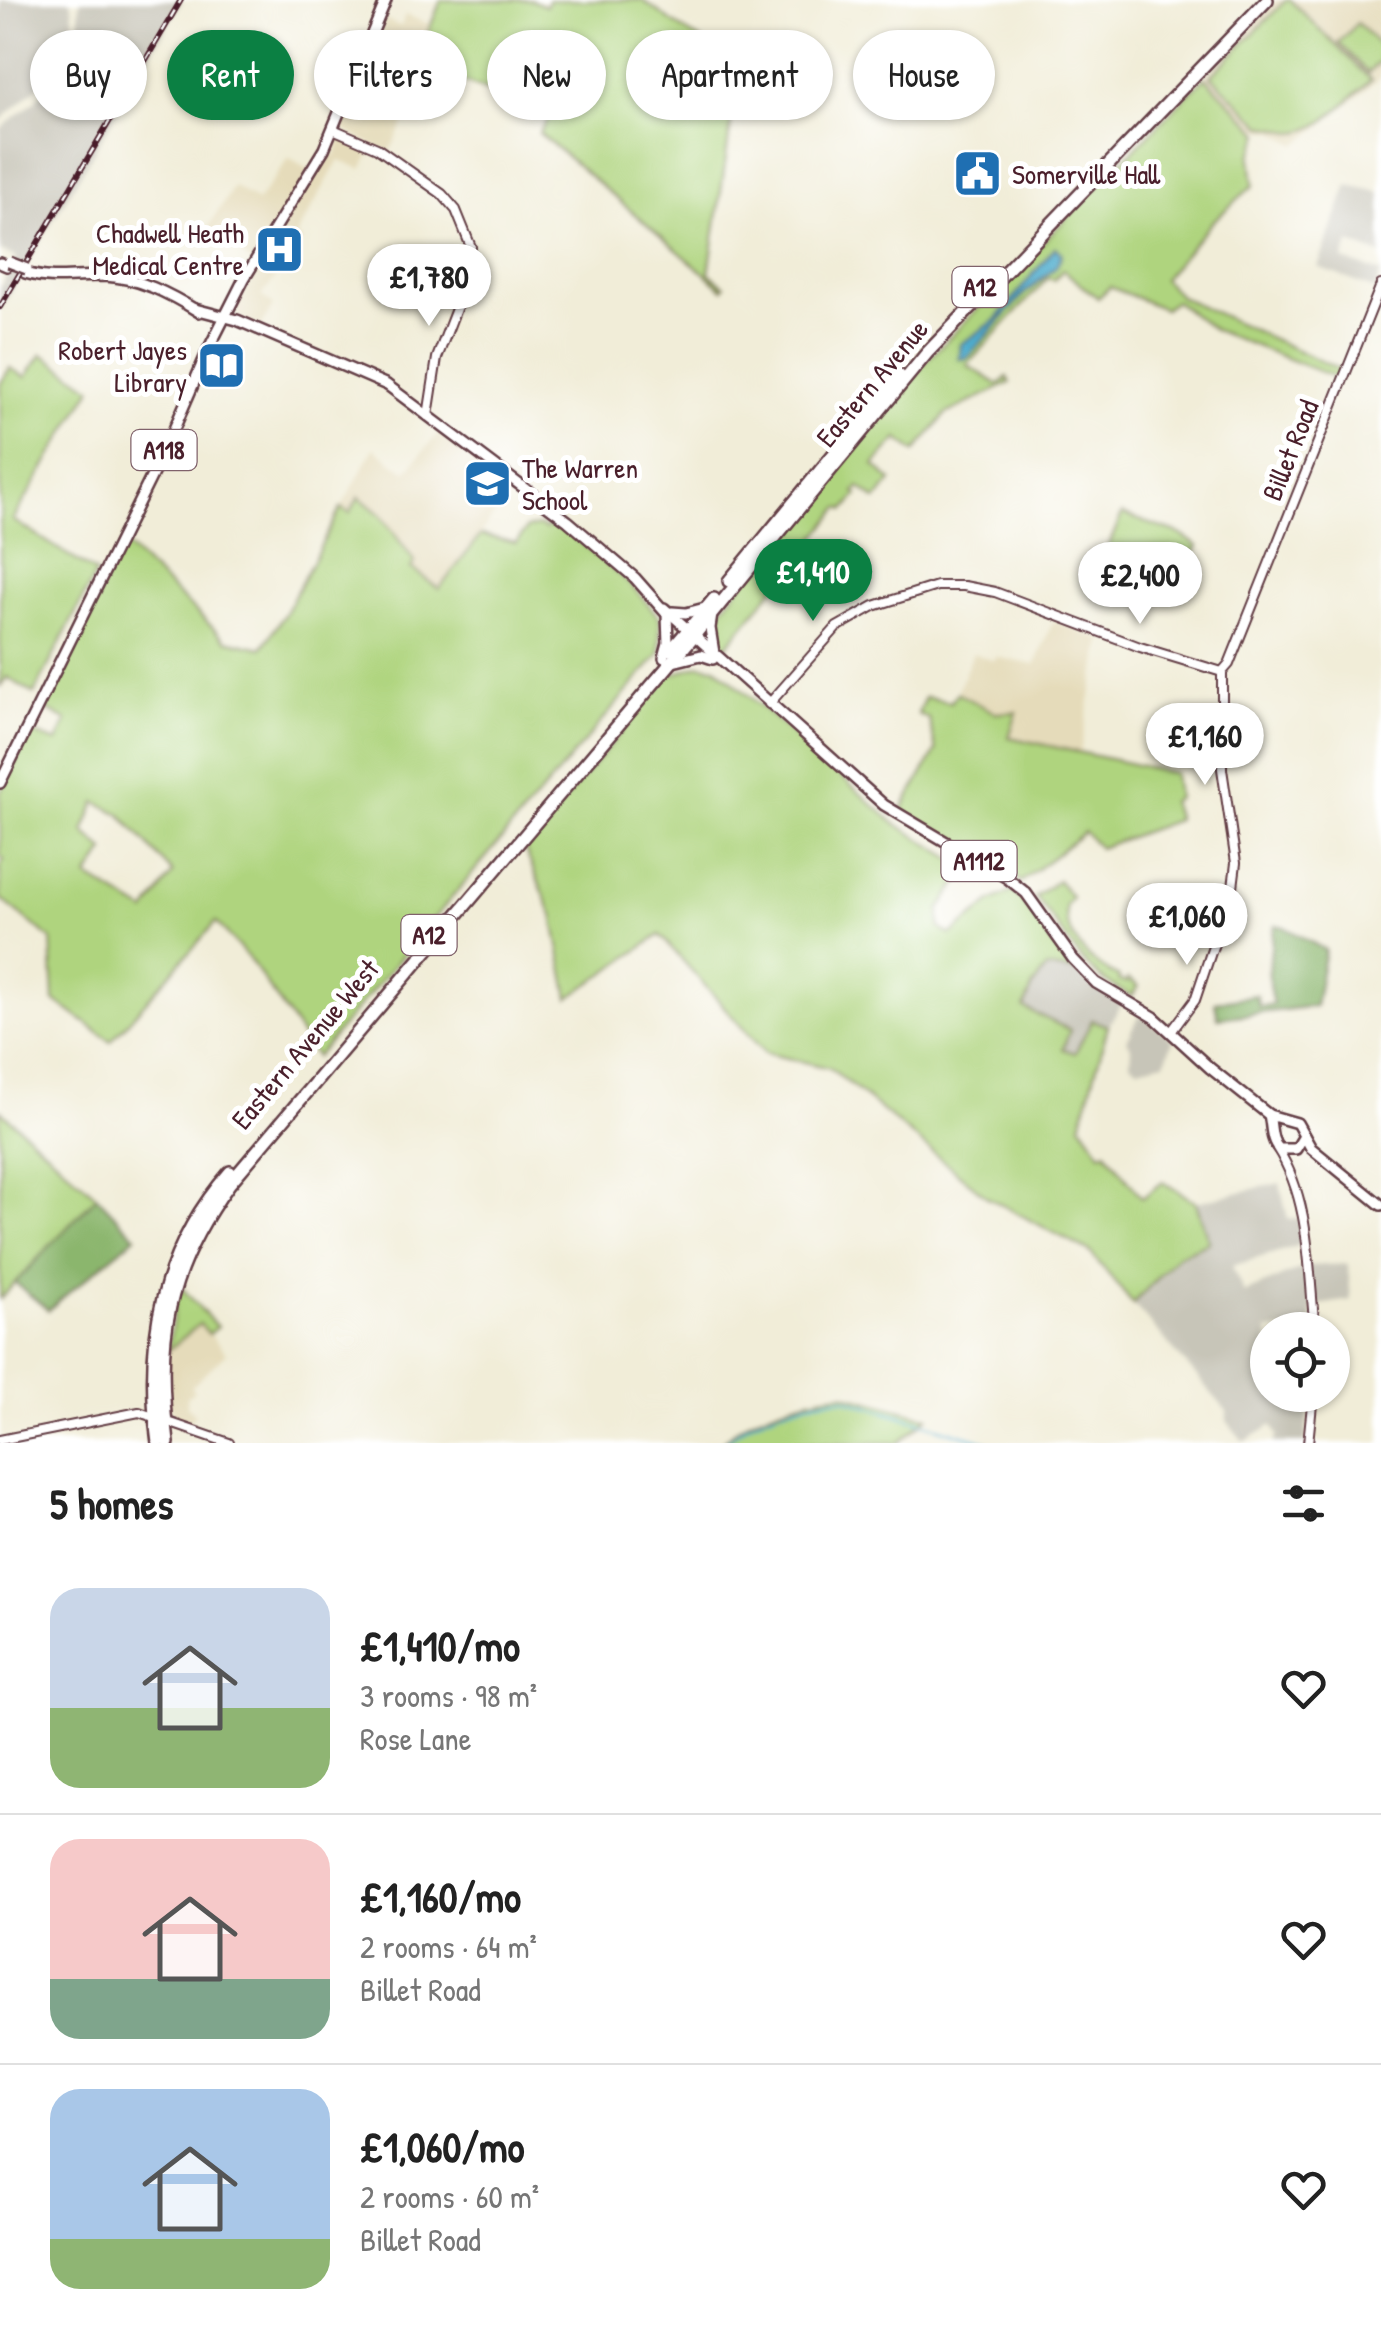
<!DOCTYPE html>
<meta charset="utf-8">
<style>
body{margin:0;font-family:"Patrick Hand",sans-serif;background:#f2f2f2;color:#222;height:100vh;display:flex;flex-direction:column;font-size:38px;white-space:nowrap}
*{box-sizing:border-box;margin:0}
p{font-size:32px;color:#767676}
.icon{flex:none;width:55px;height:55px;fill:none;stroke:currentColor;stroke-width:2;stroke-linecap:round;stroke-linejoin:round}
.map{position:relative;height:1443px;overflow:hidden}
.details{display:flex;flex-direction:column;background:#fff;flex:1}
.details>*{flex:none}
.top-card{position:absolute;left:30px;top:30px;width:1322px;height:90px;display:flex;gap:20px}
.buttons{position:absolute;left:1250px;top:1312px;display:grid;gap:20px}
.buttons a{display:grid;place-items:center;width:100px;height:100px;border-radius:50%;background:#fff;box-shadow:0 2px 8px #0004;font-size:50px}
.price{position:absolute;translate:-50% -85px;padding:0 22px;border-radius:35px;background:#fff;color:#222;font-size:32px;line-height:65px;filter:drop-shadow(0 2px 5px #0008)}
.price::after{content:'';position:absolute;left:50%;top:60px;width:30px;height:22px;margin-left:-15px;background:inherit;clip-path:polygon(0 0,100% 0,50% 100%)}
.price.active{background:#0b8043;color:#fff}
ul{padding:0;list-style:none}
li{display:flex;align-items:center;gap:30px;height:250px;padding:0 50px}
li+li{border-top:2px solid #e0e0e0}
li span{display:grid;place-items:center;flex:none;width:280px;height:200px;border-radius:30px;color:#555}
li>.icon{margin-inline-start:auto}
span .icon{width:120px;height:120px;fill:#fffc;stroke-width:1}
li b{font-size:42px}
h2{display:flex;justify-content:space-between;align-items:center;height:120px;padding:0 50px;font-size:42px}
.pill{padding:0 35px;border-radius:45px;background:#fff;box-shadow:0 2px 8px #0004;font-size:35px;line-height:90px}
.pill.active{background:#0b8043;color:#fff}
.map>svg:first-child{display:block}
</style>
<div class="map">
<svg width="1381" height="1443" viewBox="0 0 1381 1443">
<rect width="100%" height="100%" fill="#fff"/>
<filter id="ink" filterUnits="userSpaceOnUse"><feTurbulence type="fractalNoise" baseFrequency=".01" numOctaves="2"/><feDisplacementMap in="SourceGraphic" scale="20" xChannelSelector="R" yChannelSelector="G"/><feConvolveMatrix kernelMatrix="1 2 1 2 8 2 1 2 1" color-interpolation-filters="sRGB"/></filter>
<filter id="wash" filterUnits="userSpaceOnUse"><feTurbulence type="fractalNoise" baseFrequency=".0048" numOctaves="4" result="noise"/><feDisplacementMap in="SourceGraphic" scale="40" xChannelSelector="R" yChannelSelector="G"/><feGaussianBlur stdDeviation="2.25" result="paint"/><feColorMatrix in="noise" values="0 0 0 0 0 0 0 0 0 0 0 0 0 0 0 0 0 1.4 0 .05"/><feComposite in="paint" operator="in"/></filter>
<g filter="url(#wash)">
<rect width="100%" height="100%" fill="#f1edd8"/>
<g fill="#e5dbba">
<polygon points="1276,0 1381,0 1381,77 1297,145 1274,131 1259,129 1205,77"/>
<polygon points="405,15 429,24 409,77 425,84 389,153 344,130 342,125 385,20 401,26"/>
<polygon points="342,137 372,150 362,169 339,160 296,236 302,241 262,296 273,305 261,328 235,316 233,311 257,266 207,229 234,186 257,202 289,158 315,174 328,153 335,156"/>
<polygon points="441,430 515,487 439,589 411,568 381,515 360,497 349,513 341,508 374,448 406,472"/>
<polygon points="1053,621 1102,640 1080,753 1008,737 996,713 957,693 973,653 994,661 996,657 1035,665"/>
<polygon points="201,1324 226,1353 191,1387 194,1391 187,1397 187,1406 195,1415 186,1424 176,1420 169,1405 168,1350"/>
</g>
<g fill="#c7c5b8">
<polygon points="0,0 71,0 75,32 67,50 39,85 0,121"/>
<polygon points="80,0 183,0 0,311 0,288 17,257 0,251 0,129 34,102 74,53 113,74 116,70 77,47"/>
<polygon points="1348,185 1381,192 1381,255 1350,243 1343,260 1381,273 1375,290 1318,267"/>
<polygon points="1047,968 1076,971 1122,1004 1108,1026 1092,1021 1075,1054 1062,1049 1024,1008 1033,986"/>
<polygon points="1140,1014 1173,1040 1165,1062 1138,1068 1130,1063 1131,1047 1126,1040"/>
<polygon points="1280,1183 1288,1220 1300,1218 1304,1244 1232,1266 1244,1293 1307,1266 1348,1264 1351,1300 1312,1306 1313,1330 1268,1330 1268,1395 1310,1395 1305,1443 1273,1443 1277,1436 1272,1425 1244,1442 1227,1421 1227,1411 1133,1304 1178,1255 1209,1242 1196,1202"/>
</g>
<g fill="#afd47e" stroke="#7c7a54" stroke-width="2.5" fill-rule="evenodd">
<polygon points="441,0 531,0 546,6 548,0 642,0 688,33 740,62 709,273 725,286 723,289 539,133 553,112 542,105 538,109 415,64"/>
<path d="M1286,0H1290L1371,80C1350,97 1321,134 1293,132C1282,131 1274,125 1263,126L1211,76Z"/>
<polygon points="1357,23 1381,47 1381,60 1368,73 1338,43"/>
<polygon points="1205,77 1261,133 1251,157 1254,185 1212,222 1163,279 1181,297 1343,371 1339,379 1214,330 1175,301 1164,309 1110,287 1098,298 1063,270 1054,280 1048,278 967,365 999,385 1007,377 1010,383 946,414 915,452 898,439 874,465 892,481 876,500 859,487 855,492 858,495 845,510 840,508 720,654 714,646 713,619 926,361"/>
<polygon points="42,354 92,388 13,520 96,573 34,694 7,677 0,686 0,384 10,368 26,377"/>
<path d="M359,497L381,515L415,562L411,568L439,589L481,535L516,543L527,528L539,526L546,529L555,520L632,586L660,618V653L316,1057L251,961L216,922L111,1041L54,1000L51,939L0,898V868L4,859L0,857V793L30,732L57,742L67,721L43,707L123,543L226,640L262,648L284,615L341,508L350,513ZM96,802L120,814L173,873L146,912L88,877L105,851L84,832Z"/>
<polygon points="1122,514 1180,534 1198,546 1172,593 1167,596 1104,573 1106,552"/>
<path d="M700,665L716,667L723,673L893,822L968,868L940,909V928L951,935L991,902L1013,891C1039,915 1051,948 1076,971L1047,968L1033,986L1024,1008L1070,1030L1063,1049L1075,1053L1092,1020L1108,1026L1081,1124L1101,1153L1106,1151L1142,1198L1163,1182L1196,1202L1209,1242L1178,1255L1133,1304L1090,1252L987,1197L830,1068L765,1053L660,935L569,998L553,915L524,848L669,675Z"/>
<polygon points="957,693 996,713 1017,712 1009,737 1174,773 1177,798 1171,802 1177,820 1099,848 1084,832 1021,882 991,861 912,819 901,811 936,751 929,719 918,714 925,697 951,702"/>
<path d="M1058,880L1072,898L1066,904C1062,936 1092,965 1119,977V981L1128,982V979L1138,986L1132,996C1077,972 1071,939 1035,897Z"/>
<polygon points="0,1110 97,1196 0,1299"/>
<polygon points="181,1287 217,1327 209,1334 200,1324 168,1350 176,1298"/>
<path d="M843,1394L928,1417L899,1443H722C746,1414 806,1397 843,1394Z"/>
</g>
<g fill="#8bb66d" stroke="#6a6a4c" stroke-width="2.5">
<path d="M1275,925L1284,927L1325,950L1315,1006L1218,1018L1215,1002L1256,995L1259,1007L1273,1004C1265,977 1270,953 1275,925Z"/>
<polygon points="97,1196 136,1237 48,1310 15,1283"/>
</g>
<polygon fill="#50adce" stroke="#4d667c" stroke-width="2.5" points="1055,247 1062,254 1056,267 1024,294 967,358 959,359 961,344 996,320"/>
<g fill="none" stroke-linecap="round" stroke-linejoin="round">
<path stroke="#50adce" stroke-width="2.5" d="M725,1443C748,1417 810,1398 845,1399L989,1443"/>
</g>
</g>
<g filter="url(#ink)">
<g fill="none" stroke-linecap="round" stroke-linejoin="round">
<defs>
<g id="secondary">
<polyline points="333,129 377,148 442,194 456,210 471,247 459,301 437,358 428,416"/>
<polyline points="769,704 837,627 874,606 937,586 964,586 995,592 1140,647 1222,672"/>
<polyline points="1171,1032 1195,1000 1233,887 1236,863 1222,769 1222,672 1229,664 1381,285"/>
<path d="M1277,1148C1311,1201 1308,1269 1315,1330"/>
<polyline points="0,1440 139,1412 229,1443"/>
<polyline points="1308,1443 1313,1395"/>
</g>
<g id="primary">
<polyline points="0,263 7,266"/>
<path d="M25,273C52,281 76,276 103,276C138,277 170,294 199,312"/>
<polyline points="195,309 237,320 387,385 568,521 635,578 665,612"/>
<polyline points="664,608 884,805 1007,878 1026,893 1073,959 1096,983 1154,1017 1210,1068 1269,1115 1297,1123 1311,1148 1381,1205"/>
<polyline points="672,612 686,613 705,608"/>
<polyline points="712,614 710,628 714,653"/>
<polyline points="664,658 668,643 667,614"/>
<polyline points="673,662 701,655 713,659"/>
<polyline points="0,783 168,443 209,348 244,279 324,149 386,0"/>
<path d="M1269,1115C1272,1126 1270,1140 1279,1149H1296L1304,1136"/>
</g>
<g id="highway">
<polyline points="729,581 899,375"/>
<polyline points="671,650 714,599"/>
<path d="M158,1443C144,1341 161,1251 230,1172"/>
<path d="M168,1443C155,1337 166,1271 229,1184L698,631L927,353L1267,0"/>
</g>
</defs>
<use href="#secondary" stroke="#633e45" stroke-width="12"/>
<use href="#primary" stroke="#633e45" stroke-width="14"/>
<use href="#highway" stroke="#633e45" stroke-width="16"/>
<use href="#secondary" stroke="#fff" stroke-width="8"/>
<use href="#primary" stroke="#fff" stroke-width="9"/>
<use href="#highway" stroke="#fff" stroke-width="11"/>
<defs>
<polyline id="rail" points="0,307 181,0"/>
</defs>
<use href="#rail" stroke="#4a1f2b" stroke-width="6"/>
<use href="#rail" stroke="#fff" stroke-width="2.5" stroke-dasharray="8" stroke-linecap="butt"/>
<defs>
<polyline id="primary-bridge" points="9,262 27,269"/>
</defs>
<use href="#primary-bridge" stroke="#633e45" stroke-width="14" stroke-linecap="butt"/>
<use href="#primary-bridge" stroke="#fff" stroke-width="9"/>
</g>
</g>
<defs>
<symbol id="civic-square" viewBox="-11 -11 22 22"><rect x="-9" y="-9" width="18" height="18" rx="4" fill="#1f6fb2" stroke="#fff"/><path d="M-.6-6.5H3V-4.5H.6V-3L4-1V1h2V6H-6V1h2V-1L-.6-3ZM-1.2 2.5V6h2.4V2.5Z" fill="#fff"/></symbol>
<symbol id="hospital-square" viewBox="-11 -11 22 22"><rect x="-9" y="-9" width="18" height="18" rx="4" fill="#1f6fb2" stroke="#fff"/><path d="M-5-5h3v3.5h4V-5h3V5h-3V1.5h-4V5h-3Z" fill="#fff"/></symbol>
<symbol id="library-square" viewBox="-11 -11 22 22"><rect x="-9" y="-9" width="18" height="18" rx="4" fill="#1f6fb2" stroke="#fff"/><path d="M-6-4Q-3-5.5-.7-3.5V5Q-3 3-6 4ZM6-4Q3-5.5 .7-3.5V5Q3 3 6 4Z" fill="#fff"/></symbol>
<symbol id="school-square" viewBox="-11 -11 22 22"><rect x="-9" y="-9" width="18" height="18" rx="4" fill="#1f6fb2" stroke="#fff"/><path d="M0-5L7-2L0 1L-7-2ZM-4 1L0 2.5L4 1V4Q0 6-4 4Z" fill="#fff"/></symbol>
</defs>
<g fill-rule="evenodd">
<use href="#civic-square" x="950" y="146" width="55" height="55"/>
<use href="#hospital-square" x="252" y="222" width="55" height="55"/>
<use href="#library-square" x="194" y="338" width="55" height="55"/>
<use href="#school-square" x="460" y="456" width="55" height="55"/>
</g>
<g text-anchor="middle" dominant-baseline="central" stroke-width="10" stroke-linejoin="round" paint-order="stroke">
<g fill="#fff" stroke="#80626b" stroke-width="2.5">
<rect x="952.5" y="267" width="55" height="40" rx="8"/>
<rect x="131.5" y="430" width="65" height="40" rx="8"/>
<rect x="941.5" y="841" width="75" height="40" rx="8"/>
<rect x="401.5" y="915" width="55" height="40" rx="8"/>
</g>
<g font-size="25" font-weight="bold" fill="#4a1f2b">
<text x="980" y="287">A12</text>
<text x="164" y="450">A118</text>
<text x="979" y="861">A1112</text>
<text x="429" y="935">A12</text>
</g>
<g font-size="28" fill="#4a1f2b" stroke="#fff" text-anchor="start">
<text x="1012" y="174">Somerville Hall</text>
<text x="244" y="233" text-anchor="end">Chadwell Heath<tspan x="244" dy="32">Medical Centre</tspan></text>
<text x="187" y="350" text-anchor="end">Robert Jayes<tspan x="187" dy="32">Library</tspan></text>
<text x="522" y="468">The Warren<tspan x="522" dy="32">School</tspan></text>
</g>
<g font-size="28" fill="#4a1f2b" stroke="#fff">
<text transform="translate(872 383) rotate(-50)">Eastern Avenue</text>
<text transform="translate(1290 450) rotate(-68)">Billet Road</text>
<text transform="translate(305 1044) rotate(-50)">Eastern Avenue West</text>
</g>
</g>
</svg>
<div class="buttons">
<a><svg class="icon" aria-label="locate" viewBox="0 0 24 24"><circle cx="12" cy="12" r="6"/><path d="M12 2v4M12 18v4M2 12h4M18 12h4"/></svg></a>
</div>
<b class="price" style="left:429px;top:329px">£1,780</b>
<b class="price active" style="left:813px;top:624px">£1,410</b>
<b class="price" style="left:1140px;top:627px">£2,400</b>
<b class="price" style="left:1205px;top:788px">£1,160</b>
<b class="price" style="left:1187px;top:968px">£1,060</b>
<div class="top-card">
<a class="pill">Buy</a>
<a class="pill active">Rent</a>
<a class="pill">Filters</a>
<a class="pill">New</a>
<a class="pill">Apartment</a>
<a class="pill">House</a>
</div>
</div>
<section class="details">
<h2>5 homes<svg class="icon" aria-label="filters" viewBox="0 0 24 24"><path d="M4 7h16M4 17h16"/><circle cx="9" cy="7" r="2"/><circle cx="15" cy="17" r="2"/></svg></h2>
<ul>
<li><span style="background:linear-gradient(#c9d6e8 60%,#8fb573 0)"><svg class="icon" aria-label="home" viewBox="0 0 24 24"><path d="M3 11l9-7 9 7M6 9v11h12V9"/></svg></span><div><b>£1,410/mo</b><p>3 rooms · 98 m²</p><p>Rose Lane</p></div><svg class="icon" aria-label="heart" viewBox="0 0 24 24"><path d="M12 20l-8-8c-3-5 5-10 8-4 3-6 11-1 8 4z"/></svg></li>
<li><span style="background:linear-gradient(#f6c9c9 70%,#7fa58c 0)"><svg class="icon" aria-label="home" viewBox="0 0 24 24"><path d="M3 11l9-7 9 7M6 9v11h12V9"/></svg></span><div><b>£1,160/mo</b><p>2 rooms · 64 m²</p><p>Billet Road</p></div><svg class="icon" aria-label="heart" viewBox="0 0 24 24"><path d="M12 20l-8-8c-3-5 5-10 8-4 3-6 11-1 8 4z"/></svg></li>
<li><span style="background:linear-gradient(#a9c7e8 75%,#8fb573 0)"><svg class="icon" aria-label="home" viewBox="0 0 24 24"><path d="M3 11l9-7 9 7M6 9v11h12V9"/></svg></span><div><b>£1,060/mo</b><p>2 rooms · 60 m²</p><p>Billet Road</p></div><svg class="icon" aria-label="heart" viewBox="0 0 24 24"><path d="M12 20l-8-8c-3-5 5-10 8-4 3-6 11-1 8 4z"/></svg></li>
</ul>
</section>
